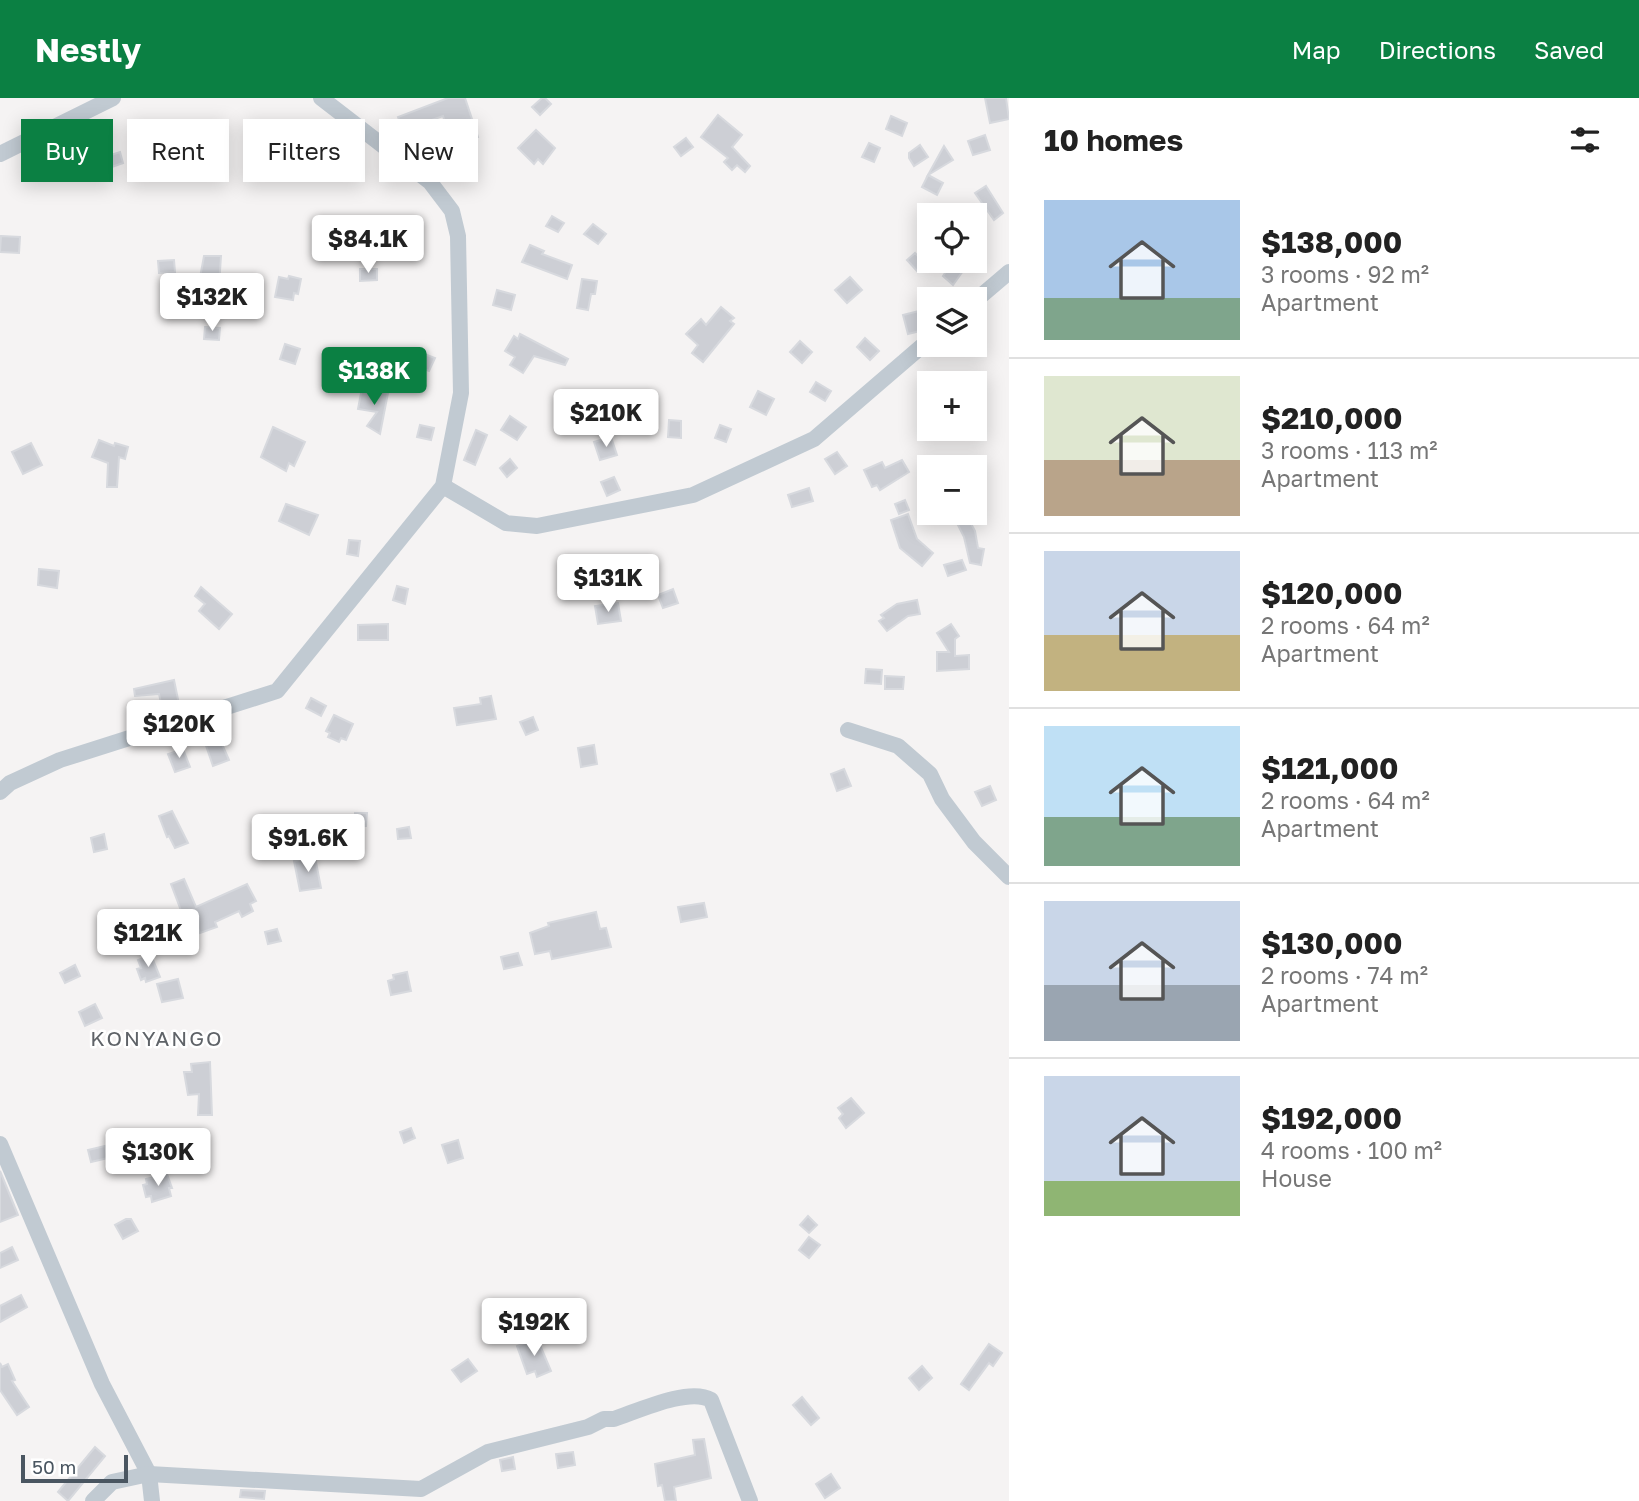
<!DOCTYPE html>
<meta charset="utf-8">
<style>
body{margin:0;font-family:"Golos Text",sans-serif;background:#f6f6f6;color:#222;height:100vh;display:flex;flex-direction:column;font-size:26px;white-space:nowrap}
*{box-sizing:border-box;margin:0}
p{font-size:23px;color:#767676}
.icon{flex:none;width:38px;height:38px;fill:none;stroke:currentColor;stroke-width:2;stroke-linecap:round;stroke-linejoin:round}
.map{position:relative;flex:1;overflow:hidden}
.drawer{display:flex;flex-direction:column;background:#fff;width:630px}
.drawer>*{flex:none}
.guide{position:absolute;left:21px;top:21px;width:665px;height:63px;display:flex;gap:14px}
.tools{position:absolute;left:917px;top:105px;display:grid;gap:14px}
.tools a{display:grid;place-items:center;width:70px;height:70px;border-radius:0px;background:#fff;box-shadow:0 4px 18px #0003;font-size:35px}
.scale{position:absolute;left:21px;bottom:18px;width:107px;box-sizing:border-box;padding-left:7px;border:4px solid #4a5661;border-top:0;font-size:19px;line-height:24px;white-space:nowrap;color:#4a5661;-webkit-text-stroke:5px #fff;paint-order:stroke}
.price{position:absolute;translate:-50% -60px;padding:0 16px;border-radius:7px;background:#fff;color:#222;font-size:23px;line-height:46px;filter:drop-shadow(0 2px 4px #0008)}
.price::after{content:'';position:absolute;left:50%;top:42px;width:21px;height:16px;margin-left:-10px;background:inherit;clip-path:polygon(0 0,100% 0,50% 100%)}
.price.active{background:#0b8043;color:#fff}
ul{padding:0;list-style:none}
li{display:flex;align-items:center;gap:21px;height:175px;padding:0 35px}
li+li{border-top:2px solid #e0e0e0}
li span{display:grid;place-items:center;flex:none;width:196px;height:140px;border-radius:0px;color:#555}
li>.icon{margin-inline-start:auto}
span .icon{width:84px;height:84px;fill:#fffc;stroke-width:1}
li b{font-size:30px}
h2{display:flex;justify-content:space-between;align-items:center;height:84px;padding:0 35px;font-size:30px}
.chip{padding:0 24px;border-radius:0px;background:#fff;box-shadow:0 4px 18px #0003;font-size:24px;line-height:63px}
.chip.active{background:#0b8043;color:#fff}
header{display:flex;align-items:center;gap:42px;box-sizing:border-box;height:98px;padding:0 35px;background:#0b8043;color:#fff}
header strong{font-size:33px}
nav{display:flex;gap:38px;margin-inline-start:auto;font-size:24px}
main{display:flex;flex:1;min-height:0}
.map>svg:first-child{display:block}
</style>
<header>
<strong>Nestly</strong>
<nav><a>Map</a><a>Directions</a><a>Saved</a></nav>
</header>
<main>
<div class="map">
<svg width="1009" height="1403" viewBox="0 0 1009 1403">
<rect width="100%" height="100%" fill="#f5f3f3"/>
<g fill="#cdcfd5" stroke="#d7d9de" stroke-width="2">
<polygon points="448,0 465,0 478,39 452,46 443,18 403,32 398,19"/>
<polygon points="542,0 545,0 551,6 540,17 532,9"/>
<polygon points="985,0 1006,0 1009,21 990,25"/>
<polygon points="718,17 742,37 732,49 750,68 745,74 737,67 732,72 724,64 728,60 701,39"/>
<polygon points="891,18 907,25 902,38 886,31"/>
<polygon points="101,32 111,57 120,54 123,65 89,77 75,43"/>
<polygon points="536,32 555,50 543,66 538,61 534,66 518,50"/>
<polygon points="985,37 990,52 973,57 968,43"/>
<polygon points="686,40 693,49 681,58 674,49"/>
<polygon points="869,45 880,50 874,64 862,59"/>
<polygon points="920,47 928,59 914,68 909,60 909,55"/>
<polygon points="944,48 953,62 928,77"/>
<polygon points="471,64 475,75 464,79 460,68"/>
<polygon points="928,77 943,85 937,97 922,89"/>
<polygon points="986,88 1003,115 994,122 975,95"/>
<polygon points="552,118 564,125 558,134 546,128"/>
<polygon points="593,126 606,136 598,146 584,136"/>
<polygon points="402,132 417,138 412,150 397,144"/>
<polygon points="1,138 20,139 19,155 0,154"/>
<polygon points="530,147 544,153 542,156 572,167 567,181 522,164"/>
<polygon points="915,155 926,167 918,174 907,162"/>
<polygon points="204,158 221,158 219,188 199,185"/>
<polygon points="174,162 175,174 159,175 158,163"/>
<polygon points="953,163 970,163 953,187 943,178"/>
<polygon points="360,171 377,171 377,182 360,183"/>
<polygon points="289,178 301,181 298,196 294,195 293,202 275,199 279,179 288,181"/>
<polygon points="850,179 862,192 847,205 835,192"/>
<polygon points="582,181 597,183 595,196 591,196 588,212 577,210"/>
<polygon points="497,192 515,197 511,212 493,207"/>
<polygon points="721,209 734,220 730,223 734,226 703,264 692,255 698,247 686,236 701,221 706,227"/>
<polygon points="919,213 924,232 908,236 903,217"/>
<polygon points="205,229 220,230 219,242 204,241"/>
<polygon points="520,236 568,261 565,267 534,258 523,275 510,267 515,259 505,253 514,238 518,241"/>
<polygon points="865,240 879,253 870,262 857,249"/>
<polygon points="800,243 812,254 802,265 790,254"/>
<polygon points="285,246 300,251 295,266 280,261"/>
<polygon points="419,254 435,260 429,273 414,267"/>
<polygon points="370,257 382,263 373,281 361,276"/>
<polygon points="816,284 831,293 825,303 810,294"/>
<polygon points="362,290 388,295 380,336 367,328 377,314 358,311"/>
<polygon points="758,293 774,301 766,317 750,309"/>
<polygon points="510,318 526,329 517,342 501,332"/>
<polygon points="669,322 681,323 681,340 668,339"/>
<polygon points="420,327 434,330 431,342 417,339"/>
<polygon points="720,327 731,331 726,344 715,340"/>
<polygon points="273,329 305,344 294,368 289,365 286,373 261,359"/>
<polygon points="476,332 487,337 475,367 464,362"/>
<polygon points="611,339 617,357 600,362 594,344"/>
<polygon points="99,342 114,348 115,345 128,349 125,361 119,359 117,389 107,389 108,365 92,359"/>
<polygon points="31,345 42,367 23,376 12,354"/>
<polygon points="837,354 847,368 835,376 825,361"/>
<polygon points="510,361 517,370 507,379 500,370"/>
<polygon points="902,362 909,374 880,392 877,387 872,389 864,372 882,364 885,370"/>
<polygon points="614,379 620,392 607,398 601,384"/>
<polygon points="809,390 813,403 792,409 788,397"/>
<polygon points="905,402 909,412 899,416 895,406"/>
<polygon points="286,406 318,417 309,437 279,423"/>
<polygon points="908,416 917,441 933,455 922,468 900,450 891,422"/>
<polygon points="966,416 975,433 978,450 984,451 981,467 970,465 964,439 955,421"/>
<polygon points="349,442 360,443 358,458 347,456"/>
<polygon points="962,462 966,472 948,478 944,467"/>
<polygon points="39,471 59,473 57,490 38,487"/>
<polygon points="397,488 408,491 405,506 393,502"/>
<polygon points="201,489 232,516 219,531 199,513 205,506 195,498"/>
<polygon points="673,491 678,505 663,510 658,497"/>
<polygon points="917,502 920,516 908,518 887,533 879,523 884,520 881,517 897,506"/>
<polygon points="618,505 621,523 598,526 595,508"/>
<polygon points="388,526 388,542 358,542 358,527"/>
<polygon points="951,526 959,538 955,541 955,558 969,557 969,571 937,573 937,554 949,554 937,535"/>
<polygon points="866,571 882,572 881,586 865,585"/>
<polygon points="885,578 904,579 903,591 885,591"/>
<polygon points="174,582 180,611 173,615 164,618 159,596 135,598 134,591"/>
<polygon points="491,598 496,621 457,627 454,610 481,606 480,600"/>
<polygon points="311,600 326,608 321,618 306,610"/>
<polygon points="334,617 353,626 346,642 341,640 339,644 328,639 330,635 326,633"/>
<polygon points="533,619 538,632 526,637 520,624"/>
<polygon points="215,630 229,662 213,668 202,636"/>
<polygon points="594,647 597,666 581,669 578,650"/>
<polygon points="183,651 190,669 175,674 168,656"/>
<polygon points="844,671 851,688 837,693 831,676"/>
<polygon points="990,688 996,702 982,708 975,694"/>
<polygon points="172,713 188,745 175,750 169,738 167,739 159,718"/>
<polygon points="355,715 367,715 366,728 355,728"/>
<polygon points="330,719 332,734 320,735 318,721"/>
<polygon points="409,729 411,740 398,741 397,731"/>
<polygon points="104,736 107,751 94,754 91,740"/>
<polygon points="315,759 321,790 300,793 294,763"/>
<polygon points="184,781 196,809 247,786 256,803 250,806 253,813 242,819 239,813 215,824 217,829 200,835 197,828 188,831 171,786"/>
<polygon points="704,805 707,819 681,824 678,809"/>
<polygon points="596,814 600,831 606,830 611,849 552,861 550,853 535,856 530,835 549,828 548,825"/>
<polygon points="277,831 281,843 268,846 265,834"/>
<polygon points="128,835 128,848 111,848 111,836"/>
<polygon points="518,855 522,867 504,871 501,859"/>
<polygon points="151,857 160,879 146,884 145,880 141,882 137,871 141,870 138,862"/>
<polygon points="75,867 80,878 65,885 60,875"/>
<polygon points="407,874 411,893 391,897 388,883 394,881 393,877"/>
<polygon points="178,881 183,900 162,904 157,886"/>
<polygon points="95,906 102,920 85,928 79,914"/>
<polygon points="210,964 212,1017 198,1017 199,996 188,997 184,974 192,974 191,966"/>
<polygon points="851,1000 864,1015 846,1030 839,1020 843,1016 838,1010"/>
<polygon points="411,1030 415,1040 404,1045 400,1034"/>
<polygon points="458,1042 463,1060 448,1065 442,1047"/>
<polygon points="105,1048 108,1060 91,1064 88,1052"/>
<polygon points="0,1073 18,1117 0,1124"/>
<polygon points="167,1076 172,1090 169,1090 171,1098 152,1104 151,1098 146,1099 143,1087 147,1086 146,1081"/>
<polygon points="808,1118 817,1127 809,1135 800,1127"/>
<polygon points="126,1121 131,1121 138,1133 123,1141 115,1127"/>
<polygon points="809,1139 820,1147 809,1160 799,1152"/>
<polygon points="12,1149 18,1162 0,1170 0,1155"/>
<polygon points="21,1197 27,1209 0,1224 0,1208"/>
<polygon points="537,1240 551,1273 537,1279 535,1273 527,1276 517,1248"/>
<polygon points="989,1246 1002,1255 993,1268 989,1265 969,1292 961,1286"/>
<polygon points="468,1261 477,1273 461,1284 452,1272"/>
<polygon points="0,1265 2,1269 8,1266 15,1282 12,1283 29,1309 17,1317 0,1292"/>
<polygon points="922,1268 932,1280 919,1292 909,1280"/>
<polygon points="802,1299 819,1320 811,1327 793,1307"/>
<polygon points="704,1341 711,1380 674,1389 676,1403 665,1403 662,1387 658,1388 655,1366 695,1357 693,1342"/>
<polygon points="95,1349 105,1358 68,1403 58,1394"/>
<polygon points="573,1354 575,1367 558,1370 556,1356"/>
<polygon points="513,1359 515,1371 502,1373 500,1362"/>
<polygon points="831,1376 840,1390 825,1400 816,1386"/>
<polygon points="241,1392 265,1393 264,1401 240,1399"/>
</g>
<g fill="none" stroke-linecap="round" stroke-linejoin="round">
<g stroke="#c1cad2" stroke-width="16">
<polyline points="0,56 113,0"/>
<polyline points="975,203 1009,174"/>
<polyline points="443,388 506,425 537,428 693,397 814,341 929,242"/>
<polyline points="848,632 898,648 930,676 942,701 974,744 1009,779"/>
<polyline points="0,694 10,685 60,662 277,593 443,388 461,295 458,138 452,113 430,84 321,0"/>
<polyline points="0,1046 102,1286 149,1376 152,1403"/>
<path d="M93,1403L112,1384L149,1376L421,1391L488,1354L588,1329L604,1321H614C638,1313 689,1289 711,1302L750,1403"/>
</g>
</g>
<g text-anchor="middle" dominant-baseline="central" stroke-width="5" stroke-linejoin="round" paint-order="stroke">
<g font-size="21" letter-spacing="2" fill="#5f6368" stroke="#fff">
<text x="157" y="940">KONYANGO</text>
</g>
</g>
</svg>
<div class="tools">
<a><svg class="icon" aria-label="locate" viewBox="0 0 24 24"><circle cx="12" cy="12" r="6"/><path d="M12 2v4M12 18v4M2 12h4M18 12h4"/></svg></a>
<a><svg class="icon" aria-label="layers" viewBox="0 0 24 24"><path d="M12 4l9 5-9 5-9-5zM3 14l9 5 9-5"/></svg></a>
<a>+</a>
<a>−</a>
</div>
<div class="scale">50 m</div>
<b class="price" style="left:368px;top:177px">$84.1K</b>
<b class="price" style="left:212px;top:235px">$132K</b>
<b class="price active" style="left:374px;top:309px">$138K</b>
<b class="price" style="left:606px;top:351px">$210K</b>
<b class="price" style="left:608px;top:516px">$131K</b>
<b class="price" style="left:179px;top:662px">$120K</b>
<b class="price" style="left:308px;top:776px">$91.6K</b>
<b class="price" style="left:148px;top:871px">$121K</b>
<b class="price" style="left:158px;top:1090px">$130K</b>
<b class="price" style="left:534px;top:1260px">$192K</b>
<div class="guide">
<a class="chip active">Buy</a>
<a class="chip">Rent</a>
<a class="chip">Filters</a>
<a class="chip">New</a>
</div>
</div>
<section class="drawer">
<h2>10 homes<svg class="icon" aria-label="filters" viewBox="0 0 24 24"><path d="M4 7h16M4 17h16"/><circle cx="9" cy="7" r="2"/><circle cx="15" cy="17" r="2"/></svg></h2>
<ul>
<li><span style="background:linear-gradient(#a9c7e8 70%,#7fa58c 0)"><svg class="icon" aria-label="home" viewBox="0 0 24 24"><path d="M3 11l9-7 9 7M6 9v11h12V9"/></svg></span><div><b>$138,000</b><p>3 rooms · 92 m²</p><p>Apartment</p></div></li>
<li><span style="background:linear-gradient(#dfe7d0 60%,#b9a48a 0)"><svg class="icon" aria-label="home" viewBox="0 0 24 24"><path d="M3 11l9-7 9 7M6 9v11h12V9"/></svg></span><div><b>$210,000</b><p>3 rooms · 113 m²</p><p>Apartment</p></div></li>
<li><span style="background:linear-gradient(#c9d6e8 60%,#c2b280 0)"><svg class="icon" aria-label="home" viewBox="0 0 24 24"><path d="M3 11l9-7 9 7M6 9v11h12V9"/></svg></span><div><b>$120,000</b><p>2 rooms · 64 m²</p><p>Apartment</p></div></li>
<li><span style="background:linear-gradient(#bfe0f5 65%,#7fa58c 0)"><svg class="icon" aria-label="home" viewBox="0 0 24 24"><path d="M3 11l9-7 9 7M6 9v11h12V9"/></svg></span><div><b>$121,000</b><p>2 rooms · 64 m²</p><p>Apartment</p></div></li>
<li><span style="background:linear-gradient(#c9d6e8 60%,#9aa5b1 0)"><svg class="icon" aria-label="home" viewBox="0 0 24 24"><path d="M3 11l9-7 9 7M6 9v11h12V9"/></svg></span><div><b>$130,000</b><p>2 rooms · 74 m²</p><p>Apartment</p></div></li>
<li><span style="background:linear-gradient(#c9d6e8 75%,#8fb573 0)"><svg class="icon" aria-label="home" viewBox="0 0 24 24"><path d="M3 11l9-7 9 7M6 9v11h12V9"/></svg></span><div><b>$192,000</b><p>4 rooms · 100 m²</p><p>House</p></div></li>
</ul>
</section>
</main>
